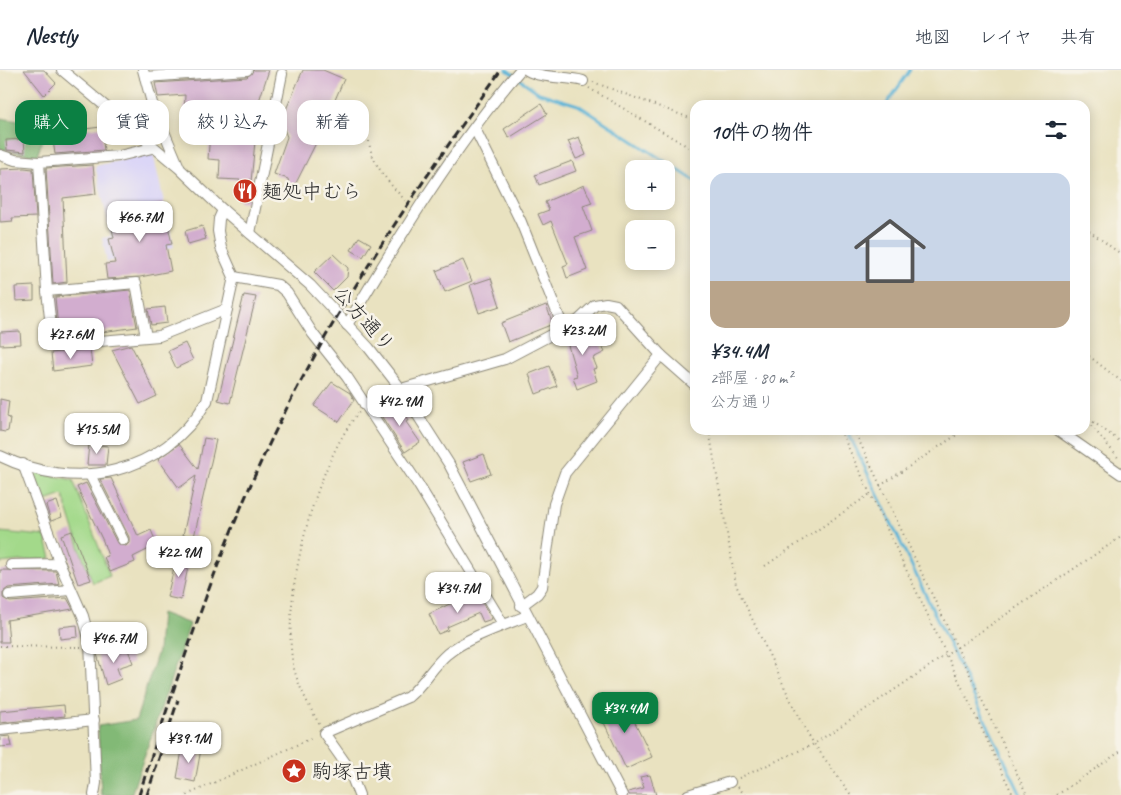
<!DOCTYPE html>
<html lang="ja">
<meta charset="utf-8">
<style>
body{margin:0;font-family:Caveat,"Klee One",sans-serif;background:#f2f2f3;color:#1f2937;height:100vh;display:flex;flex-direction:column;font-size:19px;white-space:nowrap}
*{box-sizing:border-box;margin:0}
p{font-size:16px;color:#747a83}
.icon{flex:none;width:28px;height:28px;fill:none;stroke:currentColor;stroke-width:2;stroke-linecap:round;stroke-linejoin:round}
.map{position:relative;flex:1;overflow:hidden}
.details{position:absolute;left:690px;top:30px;width:400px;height:335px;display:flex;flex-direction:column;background:#fff;border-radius:15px;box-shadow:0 2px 12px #0003}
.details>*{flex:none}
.top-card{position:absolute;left:15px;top:30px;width:475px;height:45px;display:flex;gap:10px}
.buttons{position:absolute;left:625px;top:90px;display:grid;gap:10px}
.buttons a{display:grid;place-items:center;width:50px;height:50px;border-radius:10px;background:#fff;box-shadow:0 2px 12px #0003;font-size:25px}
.price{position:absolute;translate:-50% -42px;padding:0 11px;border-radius:10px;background:#fff;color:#222;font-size:16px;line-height:32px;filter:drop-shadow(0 1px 2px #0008)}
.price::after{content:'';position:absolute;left:50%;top:30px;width:15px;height:11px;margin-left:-8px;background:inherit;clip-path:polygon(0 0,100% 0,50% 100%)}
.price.selected{background:#0b8043;color:#fff}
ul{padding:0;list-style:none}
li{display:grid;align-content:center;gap:10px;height:265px;padding:0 20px}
li span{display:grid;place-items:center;height:155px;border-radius:15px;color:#555}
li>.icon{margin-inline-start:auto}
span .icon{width:90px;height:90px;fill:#fffc;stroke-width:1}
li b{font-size:21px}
h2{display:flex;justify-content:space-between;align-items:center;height:60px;padding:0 20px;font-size:21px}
.chip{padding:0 18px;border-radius:15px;background:#fff;box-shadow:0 2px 12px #0003;font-size:18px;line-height:45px}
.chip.selected{background:#0b8043;color:#fff}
header{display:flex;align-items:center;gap:30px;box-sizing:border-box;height:70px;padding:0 25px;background:#fff;border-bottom:1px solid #e0e1e3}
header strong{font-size:24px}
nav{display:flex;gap:28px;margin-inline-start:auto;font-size:18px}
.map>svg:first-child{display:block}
</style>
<header>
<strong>Nestly</strong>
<nav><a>地図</a><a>レイヤ</a><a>共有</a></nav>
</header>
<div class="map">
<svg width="1121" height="725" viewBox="0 0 1121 725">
<rect width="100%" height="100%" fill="#f7f3e8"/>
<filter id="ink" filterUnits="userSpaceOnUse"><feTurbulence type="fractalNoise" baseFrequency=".02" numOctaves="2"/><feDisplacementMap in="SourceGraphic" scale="10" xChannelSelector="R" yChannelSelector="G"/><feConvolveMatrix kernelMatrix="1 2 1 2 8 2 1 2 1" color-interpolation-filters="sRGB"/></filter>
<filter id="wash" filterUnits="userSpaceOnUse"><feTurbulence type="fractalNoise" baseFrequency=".0096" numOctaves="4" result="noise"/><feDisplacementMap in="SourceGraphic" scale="20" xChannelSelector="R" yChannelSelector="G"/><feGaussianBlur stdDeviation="1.12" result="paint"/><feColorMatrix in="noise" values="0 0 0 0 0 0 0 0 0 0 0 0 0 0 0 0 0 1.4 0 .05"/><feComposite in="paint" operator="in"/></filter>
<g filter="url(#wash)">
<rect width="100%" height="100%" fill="#e9e2c0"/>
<polygon fill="#dbd6f7" points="153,83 174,177 107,192 102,168 111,166 95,96"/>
<g fill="#a3d98a" stroke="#67825a">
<polygon points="28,400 73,410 110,506 93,513 81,483 63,425 43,432"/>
<polygon points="0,462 45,466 51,488 0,493"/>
</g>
<g fill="#82b976" stroke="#567250">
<polygon points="0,48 25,52 45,62 37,86 0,79"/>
<polygon points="161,543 190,554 131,725 101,725 98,656 136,650 158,581"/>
</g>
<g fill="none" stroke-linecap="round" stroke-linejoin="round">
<g stroke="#59b2d6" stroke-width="3">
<polyline points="507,0 539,23 578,35 695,111"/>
<polyline points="886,35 910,0"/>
<polyline points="847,360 1021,725"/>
</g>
</g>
<g id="blocks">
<g fill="#d2adcf">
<polygon points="24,0 44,0 56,13 44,25"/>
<polygon points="254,0 269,0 259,31 249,132 239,131 240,110 219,109 220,90 208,89 211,48 184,46 185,25 158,27 155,13 247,7"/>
<polygon points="303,0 323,0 344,9 319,67 291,123 288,109 274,104 287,67 281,51"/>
<polygon points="51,32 63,41 53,55 41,46"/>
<polygon points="541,34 547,44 509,68 504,59"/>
<polygon points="101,57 104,80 55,84 52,63"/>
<polygon points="579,67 586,85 576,89 568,71"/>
<polygon points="24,69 25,82 7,80 6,70"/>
<polygon points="572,91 576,101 539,115 535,105"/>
<polygon points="93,95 96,124 63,128 67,212 53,214 46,98"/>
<polygon points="24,98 33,99 36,147 12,148 13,151 0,152 0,99"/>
<polygon points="584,115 592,133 583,136 592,161 575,167 587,200 567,208 563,196 568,194 551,151 543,155 538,144 549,140 545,132"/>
<polygon points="163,133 172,174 166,175 171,201 140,207 107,209 105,194 115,193 109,169 114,168 109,145"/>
<polygon points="202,156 206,169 188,174 185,161"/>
<polygon points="359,167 371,174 363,187 351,180"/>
<polygon points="333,184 348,198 347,207 333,221 314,202"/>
<polygon points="463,190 472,211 445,222 436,201"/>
<polygon points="491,208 500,236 479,243 470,215"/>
<polygon points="34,216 34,230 16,231 15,217"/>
<polygon points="130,220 137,257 59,268 55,227"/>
<polygon points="244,225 256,227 230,333 218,330"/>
<polygon points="546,235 553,254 508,272 501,253"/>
<polygon points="165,237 167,253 151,255 148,239"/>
<polygon points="584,255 592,276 599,272 605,282 593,288 597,298 593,299 597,311 577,319 573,307 577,306 565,265"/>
<polygon points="20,261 21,274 0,275 0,262"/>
<polygon points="185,273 193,290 176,298 168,281"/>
<polygon points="131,275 157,326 140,334 112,280"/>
<polygon points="90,279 92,296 53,301 51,283"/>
<polygon points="549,296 557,316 536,324 529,304"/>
<polygon points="332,312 350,323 354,330 339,352 314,336"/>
<polygon points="0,329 9,331 7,347 10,348 8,361 5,362 0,361"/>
<polygon points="397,332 409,350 406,352 420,372 405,382 380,344"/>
<polygon points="204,368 216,370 194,467 183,465 196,406 179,418 158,389 179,374 198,399"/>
<polygon points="89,374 108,376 106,395 87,395"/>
<polygon points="484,384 491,404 471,411 463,392"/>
<polygon points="111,408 138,466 151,460 157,475 133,487 135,492 110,502 104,487 108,486 103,471 77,417 86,413 117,473 126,476 129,473 129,467 100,409"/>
<polygon points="57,431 62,447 51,451 46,435"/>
<polygon points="72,461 91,510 78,514 61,465"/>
<polygon points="177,485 190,488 181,530 167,527"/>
<polygon points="0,500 56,501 59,514 8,518 3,522 3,528 10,532 67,528 73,539 7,550 9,572 0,572"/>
<polygon points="466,526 470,534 480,529 492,549 483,552 479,543 447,557 448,560 438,564 429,544"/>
<polygon points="77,555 78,567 60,569 59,557"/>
<polygon points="127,577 133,593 117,598 121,609 106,615 97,584 112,579 113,582"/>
<polygon points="623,628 652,687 626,699 598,640"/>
<polygon points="64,635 65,646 0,653 0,641"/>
<polygon points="10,666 12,676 0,677 0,667"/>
<polygon points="183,675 201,679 195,712 177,708"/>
<polygon points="650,705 656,725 629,725 628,722 644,718 640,707"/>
</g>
</g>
</g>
<g filter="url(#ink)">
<use href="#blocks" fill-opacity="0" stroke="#8a8676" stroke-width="1"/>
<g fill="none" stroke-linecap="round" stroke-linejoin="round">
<defs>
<g id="minor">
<polyline points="62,0 179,98 223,140 310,215 369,278 401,319 449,394 622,725"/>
<polyline points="143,0 152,33 179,97"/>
<path d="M527,0C542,9 566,6 583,11"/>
<polyline points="145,7 247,0"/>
<polyline points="475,59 521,152 563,257"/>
<polyline points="0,85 15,90 39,92"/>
<polyline points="250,163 282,4"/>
<polyline points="234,207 278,215 287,223 313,264 347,307 418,414 503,554"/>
<polyline points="47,221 39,92 119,86 152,78"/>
<path d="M347,255C398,169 455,75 520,0"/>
<polyline points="146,267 136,213 47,221 53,275 159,266 227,239"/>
<polyline points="365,335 401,319 505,289 579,250 595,235 606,233 616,235 661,285 695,315"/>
<polyline points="1058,360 1121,404"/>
<path d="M0,386C76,423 163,405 207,331L234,207L221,178L218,161L219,149L223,140"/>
<polyline points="23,394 60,494"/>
<polyline points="90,405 123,470"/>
<polyline points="11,495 60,494 83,546 90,572 96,713 94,725"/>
<polyline points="9,525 71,520"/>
<polyline points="521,536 537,524 542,517 554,434 565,403 661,285"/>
<polyline points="0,660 94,650"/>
<path d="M359,725L348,697L324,663L408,627C423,615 432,597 447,584C468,567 502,556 527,546"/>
<polyline points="688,725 730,712"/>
</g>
</defs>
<use href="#minor" stroke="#8a8676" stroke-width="12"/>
<g stroke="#8a8676" stroke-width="2" stroke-dasharray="1 4" stroke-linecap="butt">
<polyline points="593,12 695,50"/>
<polyline points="589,18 695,81"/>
<path d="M369,71C371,95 394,119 410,135"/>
<polyline points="1085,158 1121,184"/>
<polyline points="1085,283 1121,311"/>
<polyline points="1085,346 1121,372"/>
<polyline points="1085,348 1120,390"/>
<polyline points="709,360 736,515 801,652 814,674 851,725"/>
<polyline points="840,360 1013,725"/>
<polyline points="854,360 1027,725"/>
<polyline points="880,416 964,360"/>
<polyline points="765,496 870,424"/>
<polyline points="0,576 81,577"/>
<path d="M319,654C308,633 295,612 292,588C283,520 316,394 359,342"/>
<polyline points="739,708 814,674 1121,467"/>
<polyline points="738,717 745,725"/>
<polyline points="187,725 314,667"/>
<polyline points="1057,725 1121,681"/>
</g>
<use href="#minor" stroke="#fff" stroke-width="10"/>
<g stroke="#2b2b2b" stroke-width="3" stroke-dasharray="8 4" stroke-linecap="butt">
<path d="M139,725C183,590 226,455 292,328C352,212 426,106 501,0"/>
<polyline points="147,725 178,630"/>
</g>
</g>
</g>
<defs>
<symbol id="restaurant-disc" viewBox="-11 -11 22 22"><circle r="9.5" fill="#c8321e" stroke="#f7f3e8"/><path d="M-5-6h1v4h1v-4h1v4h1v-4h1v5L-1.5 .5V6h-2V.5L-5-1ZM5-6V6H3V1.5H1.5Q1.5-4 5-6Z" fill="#fff"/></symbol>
<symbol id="sight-disc" viewBox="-11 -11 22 22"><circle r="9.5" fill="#c8321e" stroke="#f7f3e8"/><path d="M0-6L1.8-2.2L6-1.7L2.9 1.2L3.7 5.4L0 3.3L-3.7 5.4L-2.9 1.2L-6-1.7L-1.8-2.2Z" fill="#fff"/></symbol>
</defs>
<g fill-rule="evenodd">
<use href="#restaurant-disc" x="231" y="107" width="28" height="28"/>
<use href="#sight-disc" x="280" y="687" width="28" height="28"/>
</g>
<g text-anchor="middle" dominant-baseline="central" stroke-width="5" stroke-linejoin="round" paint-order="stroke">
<g font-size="20" fill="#2b2b2b" stroke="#f7f3e8" text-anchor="start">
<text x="262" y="121">麺処中むら</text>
<text x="312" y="701">駒塚古墳</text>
</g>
<g font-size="20" fill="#2b2b2b" stroke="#f7f3e8">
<text transform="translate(364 249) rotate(48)">公方通り</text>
</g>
</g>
</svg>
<div class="buttons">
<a>+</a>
<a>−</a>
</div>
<b class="price" style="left:140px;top:173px">¥66.7M</b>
<b class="price" style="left:583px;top:286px">¥23.2M</b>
<b class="price" style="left:71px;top:290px">¥27.6M</b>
<b class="price" style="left:400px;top:357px">¥42.9M</b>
<b class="price" style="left:97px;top:385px">¥15.5M</b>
<b class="price" style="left:179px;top:508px">¥22.9M</b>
<b class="price" style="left:458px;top:544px">¥34.7M</b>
<b class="price" style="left:114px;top:594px">¥46.7M</b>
<b class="price selected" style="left:625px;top:664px">¥34.4M</b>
<b class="price" style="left:189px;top:694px">¥39.1M</b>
<div class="top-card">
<a class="chip selected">購入</a>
<a class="chip">賃貸</a>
<a class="chip">絞り込み</a>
<a class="chip">新着</a>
</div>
<section class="details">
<h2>10件の物件<svg class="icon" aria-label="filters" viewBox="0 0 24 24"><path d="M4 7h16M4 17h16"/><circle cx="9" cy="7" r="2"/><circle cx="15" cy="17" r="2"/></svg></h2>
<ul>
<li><span style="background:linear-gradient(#c9d6e8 70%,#b9a48a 0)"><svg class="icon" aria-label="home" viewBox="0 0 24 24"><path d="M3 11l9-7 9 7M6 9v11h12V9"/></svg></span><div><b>¥34.4M</b><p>2部屋 · 80 m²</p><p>公方通り</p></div></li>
</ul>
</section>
</div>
